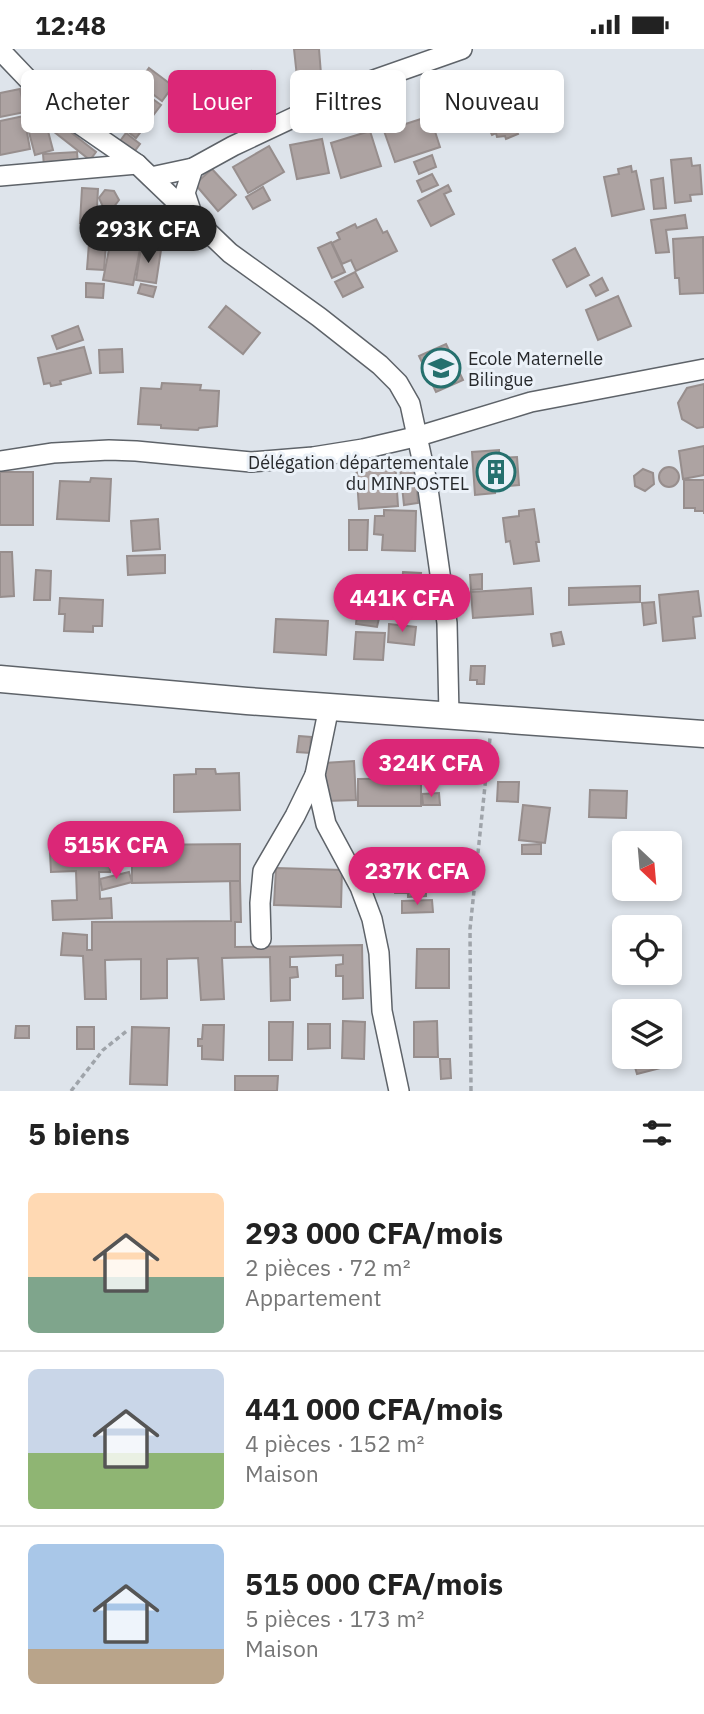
<!DOCTYPE html>
<html lang="fr">
<meta charset="utf-8">
<style>
body{margin:0;font-family:"IBM Plex Sans",sans-serif;background:#f2f2f2;color:#222;height:100vh;display:flex;flex-direction:column;font-size:26px;white-space:nowrap}
*{box-sizing:border-box;margin:0}
p{font-size:23px;color:#767676}
.icon{flex:none;width:38px;height:38px;fill:none;stroke:currentColor;stroke-width:2;stroke-linecap:round;stroke-linejoin:round}
.map{position:relative;height:1042px;overflow:hidden}
.drawer{display:flex;flex-direction:column;background:#fff;flex:1}
.drawer>*{flex:none}
.banner{position:absolute;left:21px;top:21px;width:663px;height:63px;display:flex;gap:14px}
.needle{width:46px;rotate:154deg}
.controls{position:absolute;left:612px;top:782px;display:grid;gap:14px}
.controls a{display:grid;place-items:center;width:70px;height:70px;border-radius:10px;background:#fff;box-shadow:0 4px 10px #0003;font-size:35px}
.price{position:absolute;translate:-50% -60px;padding:0 16px;border-radius:24px;background:#db2777;color:#fff;font-size:23px;line-height:46px;filter:drop-shadow(0 2px 4px #0008)}
.price::after{content:'';position:absolute;left:50%;top:42px;width:21px;height:16px;margin-left:-10px;background:inherit;clip-path:polygon(0 0,100% 0,50% 100%)}
.price.current{background:#222;color:#fff}
ul{padding:0;list-style:none}
li{display:flex;align-items:center;gap:21px;height:175px;padding:0 28px}
li+li{border-top:2px solid #e0e0e0}
li span{display:grid;place-items:center;flex:none;width:196px;height:140px;border-radius:10px;color:#555}
li>.icon{margin-inline-start:auto}
span .icon{width:84px;height:84px;fill:#fffc;stroke-width:1}
li b{font-size:30px}
h2{display:flex;justify-content:space-between;align-items:center;height:84px;padding:0 28px;font-size:30px}
.chip{padding:0 24px;border-radius:10px;background:#fff;box-shadow:0 4px 10px #0003;font-size:24px;line-height:63px}
.chip.current{background:#db2777;color:#fff}
.status{display:flex;justify-content:space-between;align-items:center;height:49px;padding:0 35px;background:#fff;direction:ltr}
.status svg{height:19px;fill:currentColor}
.map>svg:first-child{display:block}
</style>
<div class="status"><b>12:48</b><svg viewBox="0 0 49 12"><path d="M0 12V9h3v3zM5 12V6h3v6zM10 12V3h3v9zM15 12V0h3v12zM26 1h20v11H26zM47 4h2v5h-2z"/></svg></div>
<div class="map">
<svg width="704" height="1042" viewBox="0 0 704 1042">
<rect width="100%" height="100%" fill="#dee4eb"/>
<g fill="#ada3a2" stroke="#978e8d" stroke-width="2">
<polygon points="294,0 319,0 321,25 297,28"/>
<polygon points="149,19 173,37 162,52 138,34"/>
<polygon points="251,22 260,48 247,53 248,57 228,64 218,34"/>
<polygon points="129,33 161,56 136,89 105,65"/>
<polygon points="20,40 25,63 0,68 0,44"/>
<polygon points="505,56 518,85 506,90 505,87 497,88 496,84 492,86 487,75 491,73 489,68 494,66 491,62"/>
<polygon points="24,67 30,100 0,106 0,72"/>
<polygon points="44,67 53,101 35,106 26,72"/>
<polygon points="430,67 440,98 395,113 384,82"/>
<polygon points="59,74 96,103 90,111 53,82"/>
<polygon points="370,82 381,117 341,129 331,94"/>
<polygon points="126,84 140,95 134,103 120,92"/>
<polygon points="322,90 329,124 297,130 290,96"/>
<polygon points="269,97 284,123 248,144 233,118"/>
<polygon points="77,103 78,115 44,117 43,105"/>
<polygon points="432,106 436,118 419,125 414,113"/>
<polygon points="691,109 692,117 700,116 702,145 690,146 691,152 675,154 671,111"/>
<polygon points="631,117 632,123 636,122 644,160 612,167 604,128 619,125 618,120"/>
<polygon points="212,120 236,146 218,162 195,135"/>
<polygon points="432,125 438,136 422,143 417,132"/>
<polygon points="663,129 666,159 654,160 651,131"/>
<polygon points="448,136 451,142 444,145 454,165 431,177 418,152"/>
<polygon points="263,138 270,151 253,160 246,148"/>
<polygon points="82,139 98,140 96,175 80,174"/>
<polygon points="105,141 114,142 119,151 113,159 103,158 99,149"/>
<polygon points="685,166 687,179 666,181 669,203 656,204 651,171"/>
<polygon points="376,170 383,184 387,182 397,202 356,222 351,211 342,215 332,194 340,190 337,184 355,175 357,179"/>
<polygon points="112,185 142,190 133,236 103,231"/>
<polygon points="703,188 704,244 680,245 679,229 675,229 673,190"/>
<polygon points="331,193 345,223 332,229 318,199"/>
<polygon points="89,194 106,195 104,221 87,220"/>
<polygon points="141,198 161,201 156,234 136,231"/>
<polygon points="575,199 589,226 567,238 553,211"/>
<polygon points="355,223 363,238 343,248 335,233"/>
<polygon points="602,229 608,241 596,247 590,236"/>
<polygon points="86,234 104,235 103,249 86,248"/>
<polygon points="141,235 156,238 153,248 138,244"/>
<polygon points="618,247 631,277 598,291 586,261"/>
<polygon points="226,257 260,284 243,305 209,278"/>
<polygon points="78,277 83,291 57,300 52,287"/>
<polygon points="446,295 463,331 436,343 419,307"/>
<polygon points="84,298 91,324 60,332 61,335 51,337 50,334 44,335 38,309"/>
<polygon points="122,300 123,323 100,324 99,301"/>
<polygon points="162,334 201,336 200,341 219,342 217,377 199,379 198,381 161,379 161,376 138,375 141,339 161,340"/>
<polygon points="704,335 704,378 697,379 682,370 678,354 687,339"/>
<polygon points="704,397 704,426 683,430 679,402"/>
<polygon points="499,401 499,409 517,408 519,436 494,438 495,444 475,446 472,403"/>
<polygon points="395,412 398,457 359,460 356,415"/>
<polygon points="415,416 418,454 404,456 400,418"/>
<circle cx="669" cy="428" r="10"/>
<polygon points="643,420 653,424 654,435 645,442 635,437 634,427"/>
<rect x="0" y="423" width="33" height="53"/>
<polygon points="91,429 111,430 109,472 57,470 60,432 90,433"/>
<polygon points="684,431 704,431 704,465 704,462 695,462 695,459 684,459"/>
<polygon points="534,460 539,493 536,493 539,512 514,515 510,492 506,493 503,469 519,467 519,462"/>
<polygon points="384,461 416,462 415,502 382,501 383,486 374,485 375,467 384,467"/>
<polygon points="158,470 160,500 133,502 131,472"/>
<polygon points="349,471 368,471 367,501 349,501"/>
<polygon points="0,503 12,503 14,547 0,548"/>
<polygon points="165,506 165,524 128,526 127,507"/>
<polygon points="36,521 51,522 50,551 34,551"/>
<polygon points="403,523 421,524 418,553 401,551"/>
<polygon points="482,525 482,540 471,541 470,526"/>
<polygon points="640,537 640,553 569,556 569,539"/>
<polygon points="531,539 533,565 473,569 471,543"/>
<polygon points="698,542 701,567 693,568 695,589 663,592 659,546"/>
<polygon points="60,549 103,551 102,577 93,577 93,583 64,582 65,565 59,565"/>
<polygon points="654,553 656,574 644,576 642,554"/>
<polygon points="357,566 379,569 377,578 356,575"/>
<polygon points="276,570 328,572 326,606 274,603"/>
<polygon points="389,575 416,578 414,596 388,593"/>
<polygon points="356,583 385,584 383,611 354,610"/>
<polygon points="561,583 564,595 553,597 551,585"/>
<polygon points="471,617 485,617 484,635 477,635 477,631 470,631"/>
<polygon points="299,687 311,688 310,704 297,703"/>
<polygon points="354,712 356,751 326,752 324,714"/>
<polygon points="196,720 215,720 216,725 239,724 240,761 174,763 174,726 196,725"/>
<polygon points="421,729 421,757 358,757 358,730"/>
<polygon points="498,733 519,733 518,753 497,752"/>
<polygon points="590,741 627,742 626,769 589,768"/>
<polygon points="439,744 440,756 423,756 422,745"/>
<polygon points="523,756 550,759 545,794 519,791"/>
<polygon points="240,795 240,832 132,834 132,796"/>
<polygon points="541,795 541,805 522,805 522,796"/>
<polygon points="109,801 110,823 99,823 100,850 111,849 112,869 53,871 52,852 77,851 76,822 51,823 50,804"/>
<polygon points="276,819 342,821 341,858 274,856"/>
<polygon points="129,823 132,833 102,841 100,830"/>
<polygon points="426,823 426,847 408,848 408,844 395,844 394,839 388,839 387,824"/>
<polygon points="230,832 240,832 241,873 235,873 235,898 362,896 363,949 343,950 343,927 336,927 336,916 343,915 343,906 290,908 290,918 297,918 298,928 290,929 290,951 271,952 270,908 222,909 224,950 201,951 198,909 167,910 167,949 141,950 141,910 105,911 106,950 85,950 83,907 61,906 63,884 87,886 87,901 92,901 92,873 231,872"/>
<polygon points="432,851 433,863 402,864 402,852"/>
<polygon points="674,891 678,918 670,919 670,892"/>
<polygon points="417,900 449,900 449,939 416,939"/>
<polygon points="343,972 365,973 364,1010 342,1009"/>
<polygon points="437,972 438,1008 414,1008 414,973"/>
<polygon points="269,973 293,973 292,1011 269,1011"/>
<polygon points="308,975 330,975 330,999 308,1000"/>
<polygon points="203,976 224,976 223,1011 202,1010 202,997 198,997 198,990 202,990"/>
<polygon points="16,977 29,977 29,989 15,989"/>
<rect x="77" y="978" width="17" height="22"/>
<polygon points="132,978 169,979 167,1036 130,1035"/>
<polygon points="670,1007 672,1016 637,1025 632,1008"/>
<polygon points="440,1010 450,1010 451,1029 441,1030"/>
<polygon points="235,1027 278,1027 277,1042 235,1042"/>
</g>
<g fill="none" stroke-linecap="round" stroke-linejoin="round">
<defs>
<g id="minor">
<polyline points="0,1 42,45 66,66 137,115 230,204 319,268 380,316 398,334 410,355 427,433 447,574 449,666"/>
<polyline points="0,127 137,115"/>
<polyline points="151,128 193,119 233,97 371,32 462,0"/>
<polyline points="193,168 185,144 193,119"/>
<polyline points="0,412 53,404 109,401 136,402 251,413 313,408 363,400 419,387 531,353 704,320"/>
<polyline points="329,658 315,726 326,775 360,838 372,870 379,904 382,962 399,1042"/>
<polyline points="261,890 260,854 263,822 295,767 315,726"/>
</g>
<polyline id="secondary" points="0,630 247,652 704,685"/>
</defs>
<use href="#minor" stroke="#5e6369" stroke-width="22"/>
<use href="#secondary" stroke="#5e6369" stroke-width="29"/>
<g stroke="#9fa4aa" stroke-width="3.5" stroke-dasharray="5 3.5" stroke-linecap="butt">
<polyline points="71,1042 103,1001 128,981"/>
<polyline points="471,1042 470,880 490,689"/>
</g>
<use href="#minor" stroke="#fff" stroke-width="19"/>
<use href="#secondary" stroke="#fff" stroke-width="26"/>
</g>
<defs>
<symbol id="school-ring" viewBox="-11 -11 22 22"><circle r="9.5" fill="#ebf1f8" stroke="#25706e" stroke-width="1.5"/><path d="M0-5L7-2L0 1L-7-2ZM-4 1L0 2.5L4 1V4Q0 6-4 4Z" fill="#25706e"/></symbol>
<symbol id="building-ring" viewBox="-11 -11 22 22"><circle r="9.5" fill="#ebf1f8" stroke="#25706e" stroke-width="1.5"/><path d="M-4-6H4V6H1V3H-1V6H-4ZM-2.5-4.3h1.7v1.8h-1.7ZM.8-4.3h1.7v1.8H.8ZM-2.5-1h1.7V.8h-1.7ZM.8-1h1.7V.8H.8Z" fill="#25706e"/></symbol>
</defs>
<g fill-rule="evenodd">
<use href="#school-ring" x="419" y="297" width="44" height="44"/>
<use href="#building-ring" x="474" y="401" width="44" height="44"/>
</g>
<g text-anchor="middle" dominant-baseline="central" stroke-width="6" stroke-linejoin="round" paint-order="stroke">
<g font-size="18" fill="#27292c" stroke="#ebf1f8" text-anchor="start">
<text x="468" y="309">Ecole Maternelle<tspan x="468" dy="21">Bilingue</tspan></text>
<text x="469" y="413" text-anchor="end">Délégation départementale<tspan x="469" dy="21">du MINPOSTEL</tspan></text>
</g>
</g>
</svg>
<div class="controls">
<a><svg class="needle" viewBox="-14 -14 28 28"><path d="M0-13l5 13h-10z" fill="#e53935"/><path d="M0 13l5-13h-10z" fill="#767676"/></svg></a>
<a><svg class="icon" aria-label="locate" viewBox="0 0 24 24"><circle cx="12" cy="12" r="6"/><path d="M12 2v4M12 18v4M2 12h4M18 12h4"/></svg></a>
<a><svg class="icon" aria-label="layers" viewBox="0 0 24 24"><path d="M12 4l9 5-9 5-9-5zM3 14l9 5 9-5"/></svg></a>
</div>
<b class="price current" style="left:148px;top:216px">293K CFA</b>
<b class="price" style="left:402px;top:585px">441K CFA</b>
<b class="price" style="left:431px;top:750px">324K CFA</b>
<b class="price" style="left:116px;top:832px">515K CFA</b>
<b class="price" style="left:417px;top:858px">237K CFA</b>
<div class="banner">
<a class="chip">Acheter</a>
<a class="chip current">Louer</a>
<a class="chip">Filtres</a>
<a class="chip">Nouveau</a>
</div>
</div>
<section class="drawer">
<h2>5 biens<svg class="icon" aria-label="filters" viewBox="0 0 24 24"><path d="M4 7h16M4 17h16"/><circle cx="9" cy="7" r="2"/><circle cx="15" cy="17" r="2"/></svg></h2>
<ul>
<li><span style="background:linear-gradient(#ffd9b3 60%,#7fa58c 0)"><svg class="icon" aria-label="home" viewBox="0 0 24 24"><path d="M3 11l9-7 9 7M6 9v11h12V9"/></svg></span><div><b>293 000 CFA/mois</b><p>2 pièces · 72 m²</p><p>Appartement</p></div></li>
<li><span style="background:linear-gradient(#c9d6e8 60%,#8fb573 0)"><svg class="icon" aria-label="home" viewBox="0 0 24 24"><path d="M3 11l9-7 9 7M6 9v11h12V9"/></svg></span><div><b>441 000 CFA/mois</b><p>4 pièces · 152 m²</p><p>Maison</p></div></li>
<li><span style="background:linear-gradient(#a9c7e8 75%,#b9a48a 0)"><svg class="icon" aria-label="home" viewBox="0 0 24 24"><path d="M3 11l9-7 9 7M6 9v11h12V9"/></svg></span><div><b>515 000 CFA/mois</b><p>5 pièces · 173 m²</p><p>Maison</p></div></li>
</ul>
</section>
